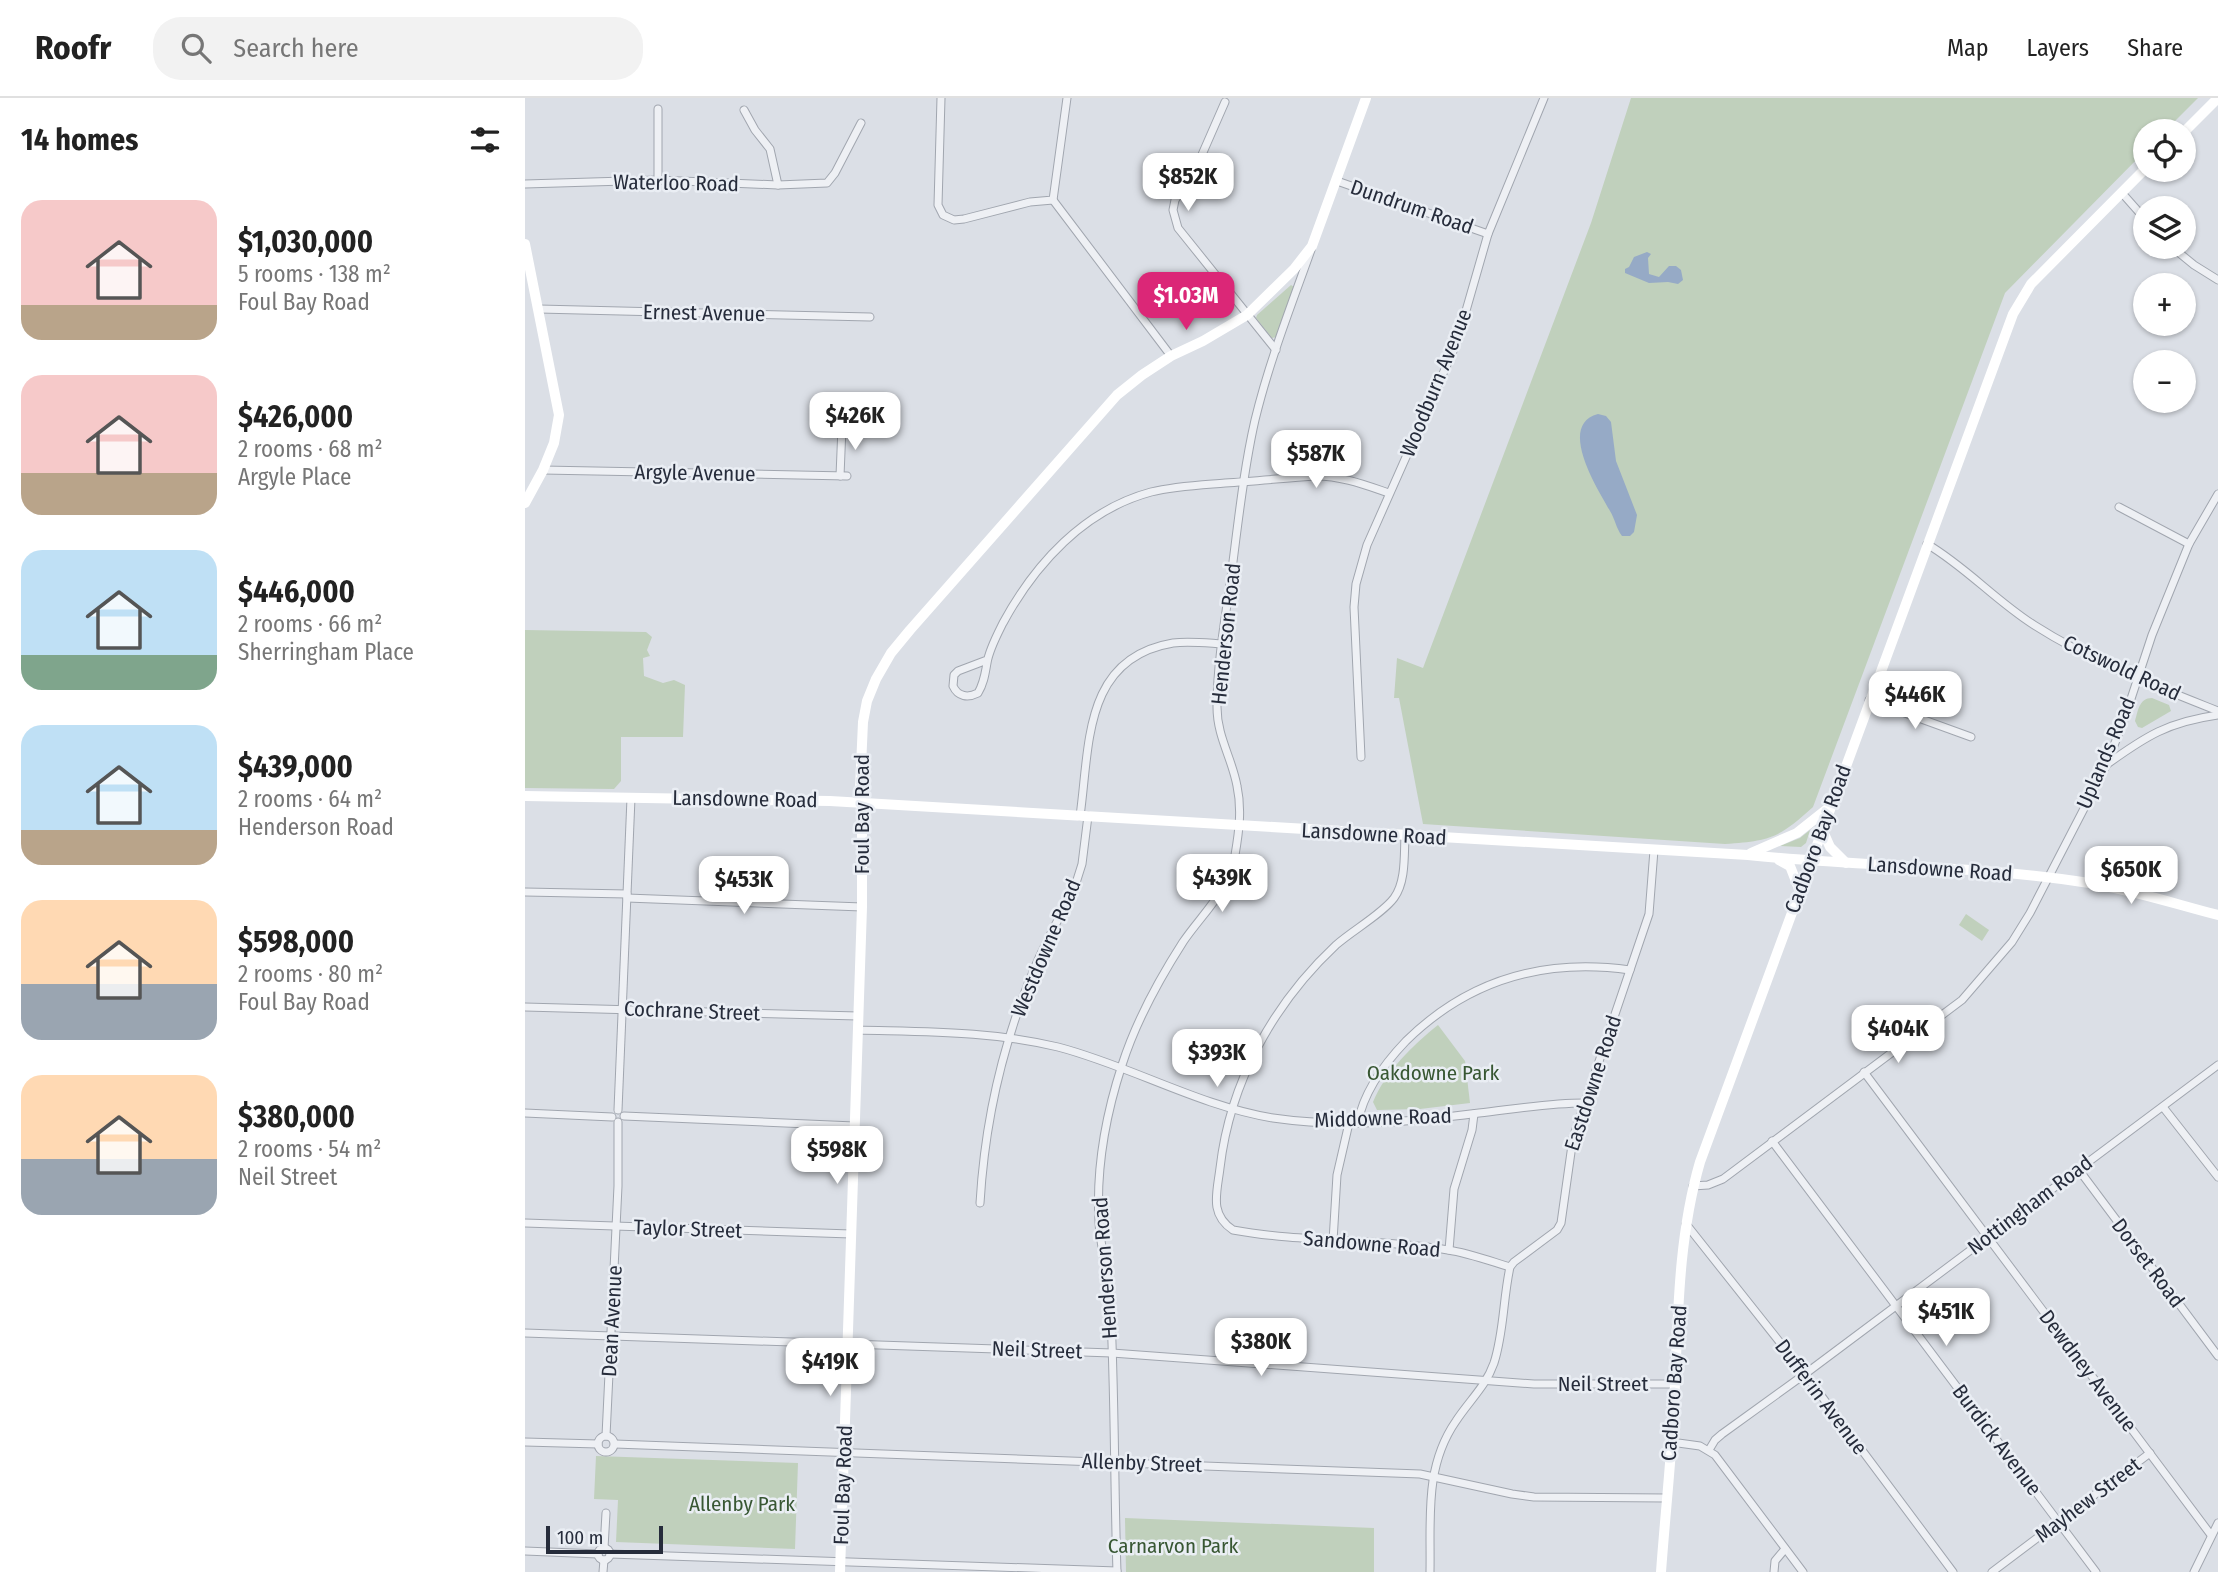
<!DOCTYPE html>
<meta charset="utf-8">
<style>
body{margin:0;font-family:"Fira Sans Condensed",sans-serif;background:#f2f2f2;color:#222;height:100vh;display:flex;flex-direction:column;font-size:26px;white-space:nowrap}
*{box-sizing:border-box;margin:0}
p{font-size:23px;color:#767676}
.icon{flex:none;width:38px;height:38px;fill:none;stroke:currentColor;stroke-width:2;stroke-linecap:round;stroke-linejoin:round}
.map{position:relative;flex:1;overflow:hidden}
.sheet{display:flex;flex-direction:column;background:#fff;width:525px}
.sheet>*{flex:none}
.tools{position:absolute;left:1608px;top:21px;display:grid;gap:14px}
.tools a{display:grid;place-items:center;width:63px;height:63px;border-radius:50%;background:#fff;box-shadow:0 2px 5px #0004;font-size:35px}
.scale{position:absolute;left:21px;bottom:18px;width:117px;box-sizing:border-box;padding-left:7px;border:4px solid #262c3b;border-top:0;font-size:19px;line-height:24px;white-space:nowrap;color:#262c3b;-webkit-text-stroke:5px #eaeef4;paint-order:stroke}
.price{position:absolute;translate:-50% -60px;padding:0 16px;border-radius:14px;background:#fff;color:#222;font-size:23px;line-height:46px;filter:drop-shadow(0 2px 4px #0008)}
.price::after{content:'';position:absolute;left:50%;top:42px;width:21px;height:16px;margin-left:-10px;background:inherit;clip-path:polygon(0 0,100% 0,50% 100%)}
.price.on{background:#db2777;color:#fff}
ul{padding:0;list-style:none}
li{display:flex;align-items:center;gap:21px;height:175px;padding:0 21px}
li span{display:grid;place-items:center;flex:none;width:196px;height:140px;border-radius:21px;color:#555}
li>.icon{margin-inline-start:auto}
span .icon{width:84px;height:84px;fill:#fffc;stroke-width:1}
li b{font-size:30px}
h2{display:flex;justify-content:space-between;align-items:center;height:84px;padding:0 21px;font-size:30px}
header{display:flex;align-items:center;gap:42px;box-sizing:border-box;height:98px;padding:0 35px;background:#fff;border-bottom:2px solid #e0e0e0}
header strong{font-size:33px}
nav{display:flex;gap:38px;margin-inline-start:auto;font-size:24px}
.search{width:490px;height:63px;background:#f2f2f2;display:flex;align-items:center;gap:18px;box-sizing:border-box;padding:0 24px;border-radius:28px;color:#767676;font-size:26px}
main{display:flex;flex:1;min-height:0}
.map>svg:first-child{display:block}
</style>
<header>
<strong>Roofr</strong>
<div class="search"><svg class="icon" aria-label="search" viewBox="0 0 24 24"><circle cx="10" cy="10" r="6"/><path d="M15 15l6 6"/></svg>Search here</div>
<nav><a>Map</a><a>Layers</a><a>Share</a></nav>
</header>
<main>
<section class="sheet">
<h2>14 homes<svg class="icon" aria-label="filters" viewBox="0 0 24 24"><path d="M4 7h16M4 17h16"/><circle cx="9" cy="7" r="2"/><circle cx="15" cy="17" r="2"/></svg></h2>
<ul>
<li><span style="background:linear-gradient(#f6c9c9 75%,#b9a48a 0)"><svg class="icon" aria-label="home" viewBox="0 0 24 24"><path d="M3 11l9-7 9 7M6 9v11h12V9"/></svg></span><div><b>$1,030,000</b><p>5 rooms · 138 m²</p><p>Foul Bay Road</p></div></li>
<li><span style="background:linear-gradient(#f6c9c9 70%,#b9a48a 0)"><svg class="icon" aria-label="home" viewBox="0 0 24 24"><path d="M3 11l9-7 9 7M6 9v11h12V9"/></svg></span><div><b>$426,000</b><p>2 rooms · 68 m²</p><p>Argyle Place</p></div></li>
<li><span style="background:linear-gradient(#bfe0f5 75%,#7fa58c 0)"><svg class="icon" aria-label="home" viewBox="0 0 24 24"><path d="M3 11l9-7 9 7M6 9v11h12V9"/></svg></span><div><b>$446,000</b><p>2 rooms · 66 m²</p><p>Sherringham Place</p></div></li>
<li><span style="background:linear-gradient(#bfe0f5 75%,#b9a48a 0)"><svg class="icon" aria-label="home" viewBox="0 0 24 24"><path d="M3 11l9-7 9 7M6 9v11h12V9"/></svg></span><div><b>$439,000</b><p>2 rooms · 64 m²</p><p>Henderson Road</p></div></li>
<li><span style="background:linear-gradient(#ffd9b3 60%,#9aa5b1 0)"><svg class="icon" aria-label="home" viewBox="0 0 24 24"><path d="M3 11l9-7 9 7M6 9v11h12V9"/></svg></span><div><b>$598,000</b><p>2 rooms · 80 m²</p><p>Foul Bay Road</p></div></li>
<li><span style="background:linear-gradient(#ffd9b3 60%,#9aa5b1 0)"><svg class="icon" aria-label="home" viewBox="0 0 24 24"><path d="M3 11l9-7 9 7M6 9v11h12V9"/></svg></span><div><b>$380,000</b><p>2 rooms · 54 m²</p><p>Neil Street</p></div></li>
</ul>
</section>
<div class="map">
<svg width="1693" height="1474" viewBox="0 0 1693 1474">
<rect width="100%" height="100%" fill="#dbdfe6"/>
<g fill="#c0d0bc">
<path d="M1106,0H1673L1640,33H1620V53L1480,195L1288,709C1254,740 1245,743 1200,746L898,726L874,600H869L872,560L898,570L1066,125Z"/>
<polygon points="766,187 769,189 752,239 747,240 731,220 732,217"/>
<polygon points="0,532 121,534 127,539 122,552 125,558 118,560 119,578 138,585 149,582 160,587 158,639 96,639 96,683 89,691 0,690"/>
<path d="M1627,600L1644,607L1646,613L1617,630L1613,629L1610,623C1613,613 1614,600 1627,600Z"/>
<polygon points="1285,732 1281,745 1276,749 1255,748 1275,740"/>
<polygon points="1441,816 1464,832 1457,843 1434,827"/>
<path d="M913,927L940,963L945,1005L895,1011L852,1012L848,1004C860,974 888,947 913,927Z"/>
<polygon points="71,1358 273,1365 270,1451 91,1444 93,1402 69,1401"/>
<polygon points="600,1420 849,1430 849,1474 601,1474"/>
</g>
<g fill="#96aac6">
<polygon points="1122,154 1126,156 1123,160 1124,176 1134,179 1144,168 1151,168 1156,172 1158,182 1153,186 1143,184 1124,185 1100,175 1100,171 1104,169 1109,159"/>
<path d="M1073,316L1081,318L1086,324L1091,363L1112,417L1109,434L1105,438H1097C1091,430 1090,421 1085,413C1074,393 1031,327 1073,316Z"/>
</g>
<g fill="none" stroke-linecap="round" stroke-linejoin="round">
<defs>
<g id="street">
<polyline points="416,0 413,107 418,117 429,122 439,121 505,104 528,102 542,0"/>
<polyline points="700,4 672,68 650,102 648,112 653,130 751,252"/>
<polyline points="219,12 230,32 245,51 253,87"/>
<polyline points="133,82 133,11"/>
<polyline points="812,83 963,136"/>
<polyline points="0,86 133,82 253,87 302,85 310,75 336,25"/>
<polyline points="1597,95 1620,121"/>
<polyline points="528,102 646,258"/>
<polyline points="1647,149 1669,167 1693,182"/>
<polyline points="14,211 345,219"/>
<polyline points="18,372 322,378"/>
<polyline points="315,378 317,329"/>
<polyline points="1594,409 1664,446"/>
<path d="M1402,446C1441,469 1471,503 1509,527C1567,564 1630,588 1693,613"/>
<path d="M462,562L433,573L429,577L428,588C433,599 443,600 453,595C459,585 460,576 462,565C464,552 472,537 478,525C510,466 559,412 626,394C650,388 675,387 700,385C731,383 761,380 791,378C817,378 840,387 864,395"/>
<polyline points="1344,602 1446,639"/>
<polyline points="836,659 829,509 831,486 842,447 932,244 963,136 1019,0"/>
<path d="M1581,667C1621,638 1643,624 1693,617"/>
<path d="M555,718C565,647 558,560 648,545C664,543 681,545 697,546"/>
<path d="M880,737C879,757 881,784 869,800C857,816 828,832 811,847C748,906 705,984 695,1070C692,1095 684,1116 708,1132C779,1145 852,1140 923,1152C943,1155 965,1163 985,1169"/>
<polyline points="0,794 102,796"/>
<polyline points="102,800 337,809"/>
<polyline points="0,909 333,918"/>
<path d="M333,932C400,934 467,933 533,949C606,968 674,1008 748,1020C816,1030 886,1024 954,1015C989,1011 1024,1005 1059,1005"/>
<polyline points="1339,974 1686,1437"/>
<polyline points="1638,1009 1693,1079"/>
<polyline points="93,1012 106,700"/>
<polyline points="0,1015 87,1019"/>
<polyline points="99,1018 329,1028"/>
<path d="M833,1024C839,993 859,966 881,943C944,881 1019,860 1105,872"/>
<polyline points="1247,1043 1571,1474"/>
<polyline points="1554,1072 1693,1258"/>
<polyline points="1168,1088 1183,1087 1198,1081 1437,902 1487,844 1505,815 1581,668 1600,619 1627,537 1664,446 1693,396"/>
<path d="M455,1105C460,1021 479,939 513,862C525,835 540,811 551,785L557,766L563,718"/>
<polyline points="0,1125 326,1136"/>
<polyline points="1161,1126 1280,1276 1428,1474"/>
<polyline points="808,1143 812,1077 824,1025"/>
<polyline points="924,1152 929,1091 947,1032 949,1016"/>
<polyline points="0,1235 587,1255 1009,1286 1150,1286"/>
<circle cx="81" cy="1346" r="8"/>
<polyline points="81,1338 93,1088 93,1024"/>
<polyline points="0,1344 73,1346"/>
<polyline points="1146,1344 1175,1348 1190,1357 1278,1474"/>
<polyline points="90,1346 895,1376 987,1396 1009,1399 1141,1400"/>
<polyline points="1184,1352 1190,1342 1197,1336 1280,1276 1693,967"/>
<polyline points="79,1450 81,1415"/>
<circle cx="79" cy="1456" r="6"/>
<polyline points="0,1453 73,1456"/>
<polyline points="85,1456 592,1473"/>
<polyline points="78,1474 79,1462"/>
<path d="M592,1474C589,1382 590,1290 585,1198C583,1173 575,1149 574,1124C571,1072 581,1016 597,967C611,923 633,883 658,844C677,816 705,792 710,757C714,734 717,711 712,688C707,660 692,639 692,609C692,566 700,522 706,479C713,427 718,374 730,322C744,264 766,208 786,152"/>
<path d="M905,1474C906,1421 899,1369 931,1323C944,1303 961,1288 969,1265C979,1234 978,1201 985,1169L989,1164L1032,1132L1036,1125L1048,1040L1124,816L1129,752"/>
<polyline points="1249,1474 1250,1463 1260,1451"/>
<polyline points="1467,1474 1625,1355"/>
<polyline points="1669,1474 1693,1425"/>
</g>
</defs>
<use href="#street" stroke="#a1a6af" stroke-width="9"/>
<use href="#street" stroke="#eef0f4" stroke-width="7"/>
<g stroke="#fff" stroke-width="10">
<polyline points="1659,34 1693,0"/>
<polyline points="0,146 34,317 29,345 18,372 0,405"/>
<path d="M0,698L305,703L1223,757C1336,769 1451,767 1564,785C1608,792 1650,806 1693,817"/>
<polyline points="1297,731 1305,749 1321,765"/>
<polyline points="1226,755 1272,735 1306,708"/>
<polyline points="1254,762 1265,768 1274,791"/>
<polyline points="315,1474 337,809 337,719 335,691 338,624 342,603 351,581 366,555 385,532 592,297 617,277 646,258 678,243 722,217 769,171 787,148 841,0"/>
<path d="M1136,1474C1140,1419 1146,1364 1149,1308C1153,1227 1152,1143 1175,1064L1488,216L1506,186L1620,71"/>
</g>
</g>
<g text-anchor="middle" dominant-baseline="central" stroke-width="5" stroke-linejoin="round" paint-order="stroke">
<g font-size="21" fill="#262c3b" stroke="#eaeef4">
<text transform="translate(151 85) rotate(1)">Waterloo Road</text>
<text transform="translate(887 109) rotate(19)">Dundrum Road</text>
<text transform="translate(179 215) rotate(1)">Ernest Avenue</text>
<text transform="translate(911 285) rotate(-68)">Woodburn Avenue</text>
<text transform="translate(170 375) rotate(1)">Argyle Avenue</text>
<text transform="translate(701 536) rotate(-84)">Henderson Road</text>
<text transform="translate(1597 570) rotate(25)">Cotswold Road</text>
<text transform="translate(1581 655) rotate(-67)">Uplands Road</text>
<text transform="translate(220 701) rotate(1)">Lansdowne Road</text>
<text transform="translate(337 716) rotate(-90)">Foul Bay Road</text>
<text transform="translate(849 736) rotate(3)">Lansdowne Road</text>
<text transform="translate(1293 741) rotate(-70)">Cadboro Bay Road</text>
<text transform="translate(1415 771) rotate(4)">Lansdowne Road</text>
<text transform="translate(521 850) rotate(-67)">Westdowne Road</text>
<text transform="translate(167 913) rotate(2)">Cochrane Street</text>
<text transform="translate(1068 985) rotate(-72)">Eastdowne Road</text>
<text transform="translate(858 1020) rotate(-2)">Middowne Road</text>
<text transform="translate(1505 1107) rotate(-37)">Nottingham Road</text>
<text transform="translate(163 1131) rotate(2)">Taylor Street</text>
<text transform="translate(847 1146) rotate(5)">Sandowne Road</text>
<text transform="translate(1623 1165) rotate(53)">Dorset Road</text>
<text transform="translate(580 1170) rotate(-94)">Henderson Road</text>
<text transform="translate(87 1223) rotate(-87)">Dean Avenue</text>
<text transform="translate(512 1252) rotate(2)">Neil Street</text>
<text transform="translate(1563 1273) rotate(53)">Dewdney Avenue</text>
<text transform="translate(1149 1285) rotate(-86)">Cadboro Bay Road</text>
<text x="1078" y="1286">Neil Street</text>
<text transform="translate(1296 1299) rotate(53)">Dufferin Avenue</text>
<text transform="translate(1472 1342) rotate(53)">Burdick Avenue</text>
<text transform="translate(617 1365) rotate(2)">Allenby Street</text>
<text transform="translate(318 1387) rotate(-88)">Foul Bay Road</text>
<text transform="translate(1563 1402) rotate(-37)">Mayhew Street</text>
</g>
<g font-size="21" fill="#385733" stroke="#eaeef4">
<text x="908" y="975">Oakdowne Park</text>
<text x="217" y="1406">Allenby Park</text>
<text x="648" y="1448">Carnarvon Park</text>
</g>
</g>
</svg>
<div class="tools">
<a><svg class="icon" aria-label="locate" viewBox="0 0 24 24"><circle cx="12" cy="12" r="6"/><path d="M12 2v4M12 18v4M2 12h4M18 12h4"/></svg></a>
<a><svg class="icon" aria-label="layers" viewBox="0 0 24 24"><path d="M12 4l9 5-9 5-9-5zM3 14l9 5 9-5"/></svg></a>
<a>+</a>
<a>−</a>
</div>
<div class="scale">100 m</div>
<b class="price" style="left:663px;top:115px">$852K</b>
<b class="price on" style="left:661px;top:234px">$1.03M</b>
<b class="price" style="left:330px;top:354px">$426K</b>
<b class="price" style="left:791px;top:392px">$587K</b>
<b class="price" style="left:1390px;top:633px">$446K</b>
<b class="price" style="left:1606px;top:808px">$650K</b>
<b class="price" style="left:697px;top:816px">$439K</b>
<b class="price" style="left:219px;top:818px">$453K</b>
<b class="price" style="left:1373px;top:967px">$404K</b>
<b class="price" style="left:692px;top:991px">$393K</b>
<b class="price" style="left:312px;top:1088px">$598K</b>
<b class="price" style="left:1421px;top:1250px">$451K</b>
<b class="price" style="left:736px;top:1280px">$380K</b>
<b class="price" style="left:305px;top:1300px">$419K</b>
</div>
</main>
